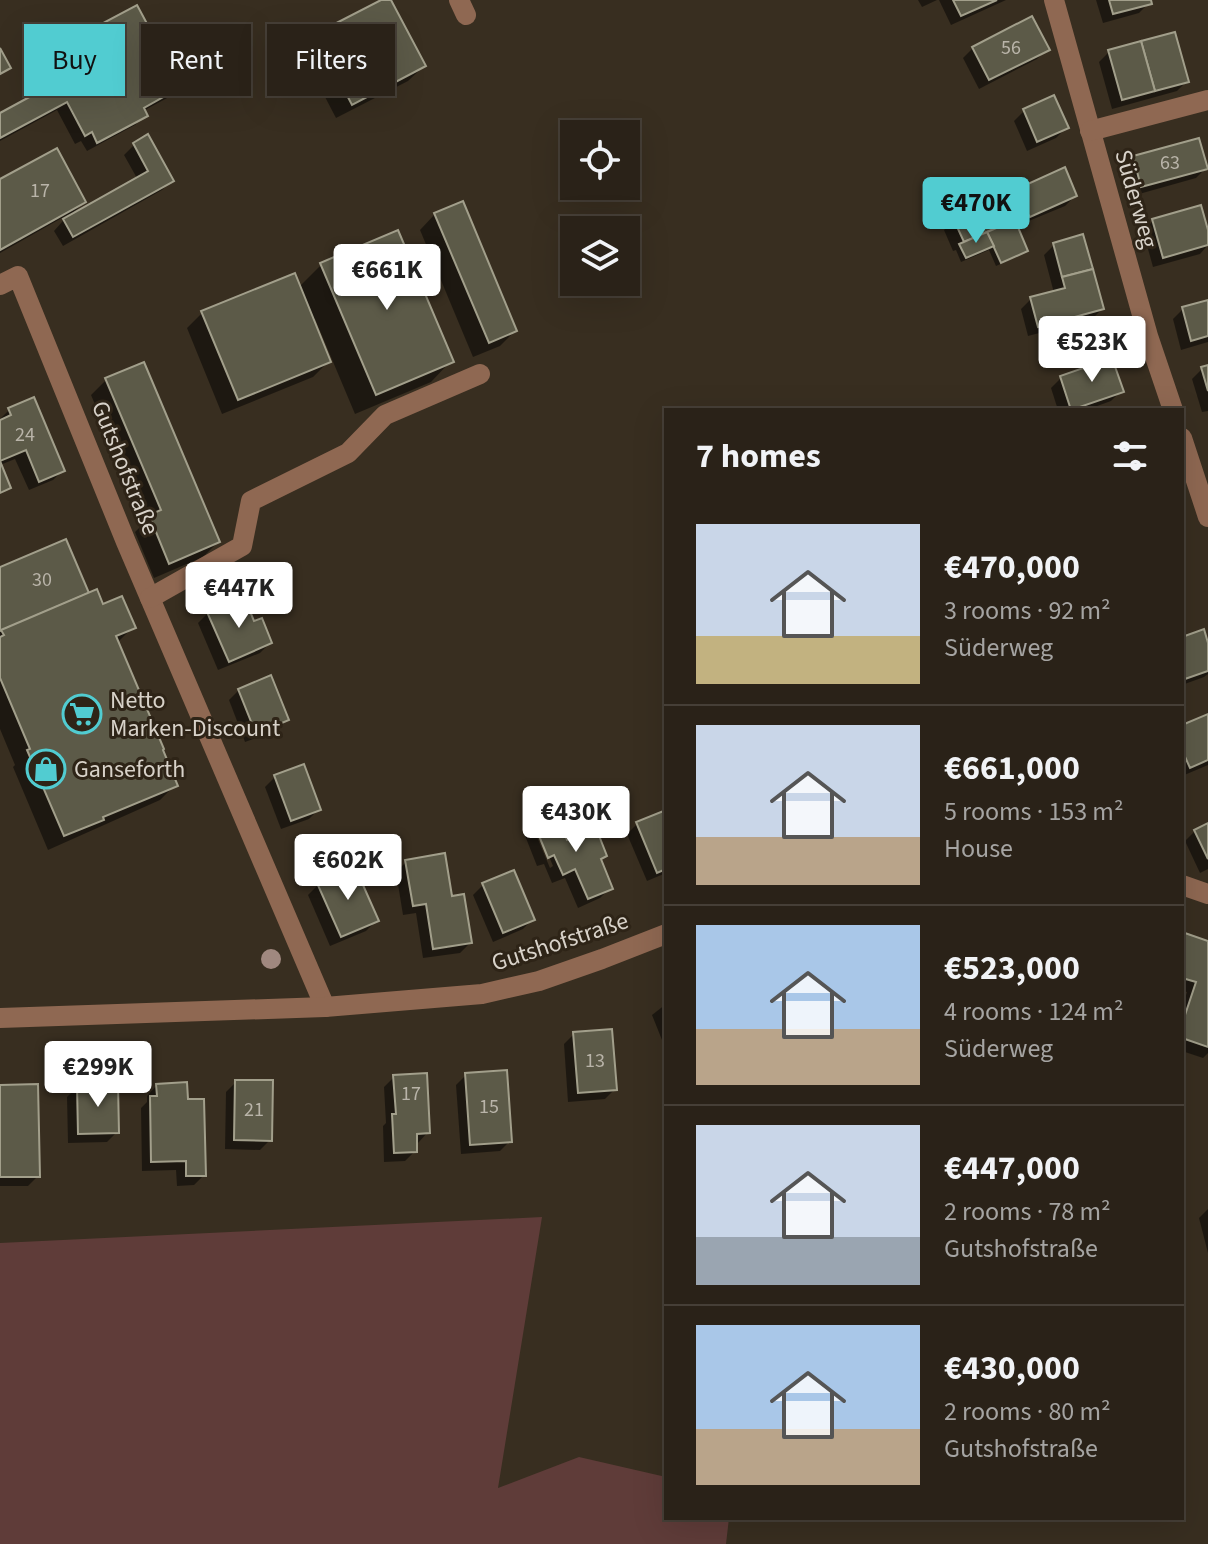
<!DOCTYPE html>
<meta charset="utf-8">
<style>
body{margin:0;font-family:"Source Sans 3",sans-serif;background:#362f25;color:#f1f3f6;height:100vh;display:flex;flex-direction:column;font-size:30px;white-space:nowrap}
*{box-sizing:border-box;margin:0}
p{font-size:26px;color:#a5a4a2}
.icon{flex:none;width:44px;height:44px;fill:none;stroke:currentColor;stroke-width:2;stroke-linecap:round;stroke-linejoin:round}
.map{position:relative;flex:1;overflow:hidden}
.details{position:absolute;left:664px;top:408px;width:520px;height:1112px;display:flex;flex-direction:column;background:#2a2218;border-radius:0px;box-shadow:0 8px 32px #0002,0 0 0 2px #463f37}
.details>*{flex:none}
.hud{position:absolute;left:24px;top:24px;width:520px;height:72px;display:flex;gap:16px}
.controls{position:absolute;left:560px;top:120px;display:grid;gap:16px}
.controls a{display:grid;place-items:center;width:80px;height:80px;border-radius:0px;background:#2a2218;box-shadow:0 8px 32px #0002,0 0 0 2px #463f37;font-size:40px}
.price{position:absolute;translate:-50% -68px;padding:0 18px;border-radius:8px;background:#fff;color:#222;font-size:26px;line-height:52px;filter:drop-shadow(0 2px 4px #0008)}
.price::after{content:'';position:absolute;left:50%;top:48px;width:24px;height:18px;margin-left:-12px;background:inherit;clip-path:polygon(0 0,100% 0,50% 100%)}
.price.current{background:#51ccd1;color:#111}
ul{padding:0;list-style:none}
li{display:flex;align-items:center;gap:24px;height:200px;padding:0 32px}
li+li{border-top:2px solid #463f37}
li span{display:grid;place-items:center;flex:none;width:224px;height:160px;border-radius:0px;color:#555}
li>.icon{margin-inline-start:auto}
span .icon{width:96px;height:96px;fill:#fffc;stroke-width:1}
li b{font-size:34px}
h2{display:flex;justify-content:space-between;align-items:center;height:96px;padding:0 32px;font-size:34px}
.pill{padding:0 28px;border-radius:0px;background:#2a2218;box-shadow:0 8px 32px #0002,0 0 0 2px #463f37;font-size:28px;line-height:72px}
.pill.current{background:#51ccd1;color:#111}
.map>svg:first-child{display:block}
</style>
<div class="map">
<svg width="1208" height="1544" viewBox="0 0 1208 1544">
<rect width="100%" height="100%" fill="#382e20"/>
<polygon fill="#5f3c39" points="542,1217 498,1488 579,1457 666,1477 666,1518 729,1518 726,1544 0,1544 0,1243"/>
<g fill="#0007" fill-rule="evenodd">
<polygon points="385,0 389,0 424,66 408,81 336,118 301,51 316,36"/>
<polygon points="918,0 937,0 922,7"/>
<polygon points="939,0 1006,0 951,25"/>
<polygon points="1096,0 1148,0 1149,3 1139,13 1103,23"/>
<polygon points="973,48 1047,49 1037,59 979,89 963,58"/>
<polygon points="1109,52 1187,81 1177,91 1112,109 1099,62"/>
<polygon points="44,57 179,87 169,97 143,111 145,115 135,125 87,151 81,141 75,144 57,110 0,141 0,115 47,90 34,67"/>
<polygon points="1024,111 1066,128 1056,138 1027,151 1014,121"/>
<polygon points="148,137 172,180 162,190 63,246 54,231 69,214 0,253 0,182 84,202 69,217 138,180 124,155 134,145"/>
<polygon points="1134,158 1206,168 1196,178 1132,196 1124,168"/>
<polygon points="1075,196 1065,206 1019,225 1018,223 1014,224 1026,251 1021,255 996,266 989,250 961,262 956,250 953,251 944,230 954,220"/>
<polygon points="435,214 515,331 500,346 473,357 420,230"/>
<polygon points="1153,221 1208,238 1208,245 1200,254 1153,267 1143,231"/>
<polygon points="1054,245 1102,309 1092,319 1028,336 1021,309 1031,299 1054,293 1044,255"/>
<polygon points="321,265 451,361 431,382 355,414 315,319 312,320 328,362 313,377 222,414 187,328 202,313 298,288"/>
<polygon points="1208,302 1208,342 1181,350 1173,319 1183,309"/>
<polygon points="1208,367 1208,411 1202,412 1192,379 1202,369"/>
<polygon points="1061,378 1121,391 1111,401 1086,410 1058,410 1051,388"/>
<polygon points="106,380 218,542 203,557 154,578 135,532 145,522 91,395"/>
<polygon points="33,400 63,470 53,480 29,490 15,459 0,465 0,419 9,410"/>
<polygon points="0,569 88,595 133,627 117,643 175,785 160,800 48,850 13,767 15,765 0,729"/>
<polygon points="208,613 253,624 270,643 260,653 218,670 198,623"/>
<polygon points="1182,639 1208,649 1208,674 1204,677 1182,685"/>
<polygon points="239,690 287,720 277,730 245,742 229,700"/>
<polygon points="1208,716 1208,765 1182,776 1182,728"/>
<polygon points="275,777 319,809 309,819 281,829 265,787"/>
<polygon points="666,812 666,873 647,881 627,834 637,824"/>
<path d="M554,814L566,843L605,855L599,861L610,888L600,898L578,908L565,878L552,883L544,864L537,866L524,833L534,823ZM532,825H536L553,866L550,868Z"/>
<polygon points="1208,825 1208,869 1200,873 1185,841 1195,831"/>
<polygon points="406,862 450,898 470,943 460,953 423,958 416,913 403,915 396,872"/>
<polygon points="318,885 376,921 366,931 330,946 308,895"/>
<polygon points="483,885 533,919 523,929 493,942 473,895"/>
<polygon points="1182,935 1208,943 1208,1053 1203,1058 1182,1051 1182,1008 1187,992 1182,991"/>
<polygon points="666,1004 666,1050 652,1015"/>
<polygon points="574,1034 615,1089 605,1099 568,1102 564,1044"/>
<polygon points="466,1075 510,1141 500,1151 461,1154 456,1085"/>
<polygon points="394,1077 428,1132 418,1143 415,1143 415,1151 405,1161 384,1162 383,1126 386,1123 384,1087"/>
<polygon points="236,1082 270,1140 260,1150 225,1149 226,1092"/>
<polygon points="157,1085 204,1175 194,1185 177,1186 176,1170 142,1171 141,1108 147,1102 147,1096"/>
<polygon points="0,1087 38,1176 28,1186 0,1186"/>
<polygon points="77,1087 117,1132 107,1142 68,1143 67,1097"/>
<polygon points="1208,1209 1208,1253 1199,1218"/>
</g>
<g fill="#5c5a48" stroke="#a29f8b" stroke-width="2">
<polygon points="381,0 391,0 426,66 352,105 315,34"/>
<polygon points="953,0 997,0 961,16"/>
<polygon points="1109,0 1151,0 1152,4 1113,14"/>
<polygon points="137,5 181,87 144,108 148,116 97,143 92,132 85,136 67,102 0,138 0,113 57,82 43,55"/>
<polygon points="1032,16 1050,50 989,80 972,47"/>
<polygon points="1175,32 1189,82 1155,91 1141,41"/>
<polygon points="1141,41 1155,91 1122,100 1108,50"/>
<polygon points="0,48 11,68 0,74"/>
<polygon points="1054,95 1069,128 1037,142 1023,109"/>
<polygon points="148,134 174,181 73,237 63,219 148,171 133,143"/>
<polygon points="1199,138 1208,169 1141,187 1133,156"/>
<polygon points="57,148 86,202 0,250 0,179"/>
<polygon points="1065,167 1077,196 1030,217 1028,214 964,242 953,218"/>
<polygon points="463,201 517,331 489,343 434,213"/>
<polygon points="1201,205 1208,230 1208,245 1163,258 1152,219"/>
<polygon points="1015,220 1028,251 1001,263 987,232"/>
<polygon points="398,230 454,362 376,395 320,263"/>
<polygon points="987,232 994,246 966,258 959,244"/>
<polygon points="1083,234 1093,269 1062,277 1053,243"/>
<polygon points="1093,269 1104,309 1038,327 1030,297 1065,288 1062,277"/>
<polygon points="295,273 331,362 238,400 201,311"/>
<polygon points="1208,300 1208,336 1191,341 1182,307"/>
<polygon points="1112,358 1124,392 1071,410 1060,376"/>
<polygon points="144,362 220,542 169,564 149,515 161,510 105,378"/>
<polygon points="1208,365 1208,391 1201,367"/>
<polygon points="34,397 65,471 39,482 26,450 0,461 0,420 11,415 8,408"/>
<polygon points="0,461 11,488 0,493"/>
<polygon points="66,539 89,593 0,631 0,567"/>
<polygon points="97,589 103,604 122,596 136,628 116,636 164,749 163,750 178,786 103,817 104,820 64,836 27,750 30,749 0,678 0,637 4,635 1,630"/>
<polygon points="244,597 254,621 262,618 272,643 229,662 207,612"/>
<polygon points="1204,629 1208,643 1208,671 1182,680 1182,637"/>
<polygon points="271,675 289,720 256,734 238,689"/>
<polygon points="1208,714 1208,760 1190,768 1182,750 1182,725"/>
<polygon points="304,764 321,810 291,821 274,775"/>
<polygon points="666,810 666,869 657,873 636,822"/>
<polygon points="555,812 567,840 596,828 607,856 601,859 613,889 588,899 575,869 563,875 554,855 548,858 533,821"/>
<polygon points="1208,823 1208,859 1194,830"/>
<polygon points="445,853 452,896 464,894 472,943 433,949 426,904 413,906 405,860"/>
<polygon points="355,867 379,921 341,937 317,883"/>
<polygon points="514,870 535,920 503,933 482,883"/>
<polygon points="1182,932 1208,941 1208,1047 1182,1038 1182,1024 1196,982 1182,978"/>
<polygon points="612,1029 617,1090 578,1093 573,1032"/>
<polygon points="507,1070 512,1142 470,1145 465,1073"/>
<polygon points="427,1073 430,1133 417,1134 417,1152 394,1153 392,1114 396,1114 393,1075"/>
<polygon points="235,1080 273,1080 272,1141 234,1140"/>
<polygon points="187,1082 188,1099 204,1099 206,1176 186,1176 186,1161 151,1162 150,1096 157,1096 156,1084"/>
<polygon points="38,1084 40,1177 0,1177 0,1085"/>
<polygon points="118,1084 119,1133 78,1134 77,1085"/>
</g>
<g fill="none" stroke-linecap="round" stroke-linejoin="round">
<g stroke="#8f6852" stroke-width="20">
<polyline points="459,0 466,15"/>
<polyline points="1054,0 1148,336 1173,410"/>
<polyline points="1090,131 1208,100"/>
<polyline points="0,285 18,276 126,542 325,1007"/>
<polyline points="1182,438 1208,517"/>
<polyline points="150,598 242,546 251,501 348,453 385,415 480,374"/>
<polyline points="1182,885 1208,894"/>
<polyline points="0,1018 325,1007 482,994 539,981 602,959 666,934"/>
</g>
</g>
<circle fill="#a0887f" cx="271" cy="959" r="10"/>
<defs>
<symbol id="supermarket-ring" viewBox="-11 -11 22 22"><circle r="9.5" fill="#2e2417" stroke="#51ccd1" stroke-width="1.5"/><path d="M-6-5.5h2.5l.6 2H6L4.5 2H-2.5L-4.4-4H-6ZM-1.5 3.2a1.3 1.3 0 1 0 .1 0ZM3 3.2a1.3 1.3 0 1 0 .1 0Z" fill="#51ccd1"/></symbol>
<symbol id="shop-ring" viewBox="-11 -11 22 22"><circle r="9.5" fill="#2e2417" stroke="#51ccd1" stroke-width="1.5"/><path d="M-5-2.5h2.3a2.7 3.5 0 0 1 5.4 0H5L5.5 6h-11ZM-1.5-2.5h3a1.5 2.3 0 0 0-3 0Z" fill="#51ccd1"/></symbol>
</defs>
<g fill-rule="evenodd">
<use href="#supermarket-ring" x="60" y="692" width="44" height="44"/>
<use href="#shop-ring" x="24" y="747" width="44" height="44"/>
</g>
<g text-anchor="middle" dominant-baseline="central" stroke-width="6" stroke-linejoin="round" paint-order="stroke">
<g font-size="20" fill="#b9b4a9">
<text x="1011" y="48">56</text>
<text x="1170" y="163">63</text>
<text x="40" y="191">17</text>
<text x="25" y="435">24</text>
<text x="42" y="580">30</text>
<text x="595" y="1061">13</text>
<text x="411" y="1094">17</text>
<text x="489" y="1107">15</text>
<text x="254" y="1110">21</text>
</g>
<g font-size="24" fill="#d8d2c9" stroke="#2e2417">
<text transform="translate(1136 199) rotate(74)">Süderweg</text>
<text transform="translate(125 468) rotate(68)">Gutshofstraße</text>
<text transform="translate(560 942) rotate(-18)">Gutshofstraße</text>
</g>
<g font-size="24" fill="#d8d2c9" stroke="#2e2417" text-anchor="start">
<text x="110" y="700">Netto<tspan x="110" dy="28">Marken-Discount</tspan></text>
<text x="74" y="769">Ganseforth</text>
</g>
</g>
</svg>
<div class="controls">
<a><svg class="icon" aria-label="locate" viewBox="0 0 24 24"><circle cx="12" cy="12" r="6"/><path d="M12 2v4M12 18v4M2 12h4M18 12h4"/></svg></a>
<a><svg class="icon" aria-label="layers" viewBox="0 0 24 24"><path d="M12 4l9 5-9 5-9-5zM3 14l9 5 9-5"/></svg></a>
</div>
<b class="price current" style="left:976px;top:245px">€470K</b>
<b class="price" style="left:387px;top:312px">€661K</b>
<b class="price" style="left:1092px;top:384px">€523K</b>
<b class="price" style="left:239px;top:630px">€447K</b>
<b class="price" style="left:576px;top:854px">€430K</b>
<b class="price" style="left:348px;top:902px">€602K</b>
<b class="price" style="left:98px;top:1109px">€299K</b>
<div class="hud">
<a class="pill current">Buy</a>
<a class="pill">Rent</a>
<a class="pill">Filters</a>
</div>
<section class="details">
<h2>7 homes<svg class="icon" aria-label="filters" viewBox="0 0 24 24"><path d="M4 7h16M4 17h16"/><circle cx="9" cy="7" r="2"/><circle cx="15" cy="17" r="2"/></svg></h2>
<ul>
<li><span style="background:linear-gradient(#c9d6e8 70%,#c2b280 0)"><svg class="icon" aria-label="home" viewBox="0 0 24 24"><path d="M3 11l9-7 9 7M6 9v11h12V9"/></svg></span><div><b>€470,000</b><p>3 rooms · 92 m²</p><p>Süderweg</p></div></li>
<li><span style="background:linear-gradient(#c9d6e8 70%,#b9a48a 0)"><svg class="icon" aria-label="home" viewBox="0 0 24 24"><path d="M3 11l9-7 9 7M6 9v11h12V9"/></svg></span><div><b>€661,000</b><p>5 rooms · 153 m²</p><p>House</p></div></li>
<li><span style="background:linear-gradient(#a9c7e8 65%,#b9a48a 0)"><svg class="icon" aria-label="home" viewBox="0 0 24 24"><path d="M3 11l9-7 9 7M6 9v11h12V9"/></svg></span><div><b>€523,000</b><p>4 rooms · 124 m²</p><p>Süderweg</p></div></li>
<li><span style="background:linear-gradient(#c9d6e8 70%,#9aa5b1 0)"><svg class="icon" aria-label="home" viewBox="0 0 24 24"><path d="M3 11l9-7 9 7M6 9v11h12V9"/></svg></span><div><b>€447,000</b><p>2 rooms · 78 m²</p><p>Gutshofstraße</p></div></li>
<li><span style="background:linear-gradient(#a9c7e8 65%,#b9a48a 0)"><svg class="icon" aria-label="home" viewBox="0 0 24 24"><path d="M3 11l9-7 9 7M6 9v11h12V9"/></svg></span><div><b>€430,000</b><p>2 rooms · 80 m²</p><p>Gutshofstraße</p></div></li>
</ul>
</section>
</div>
